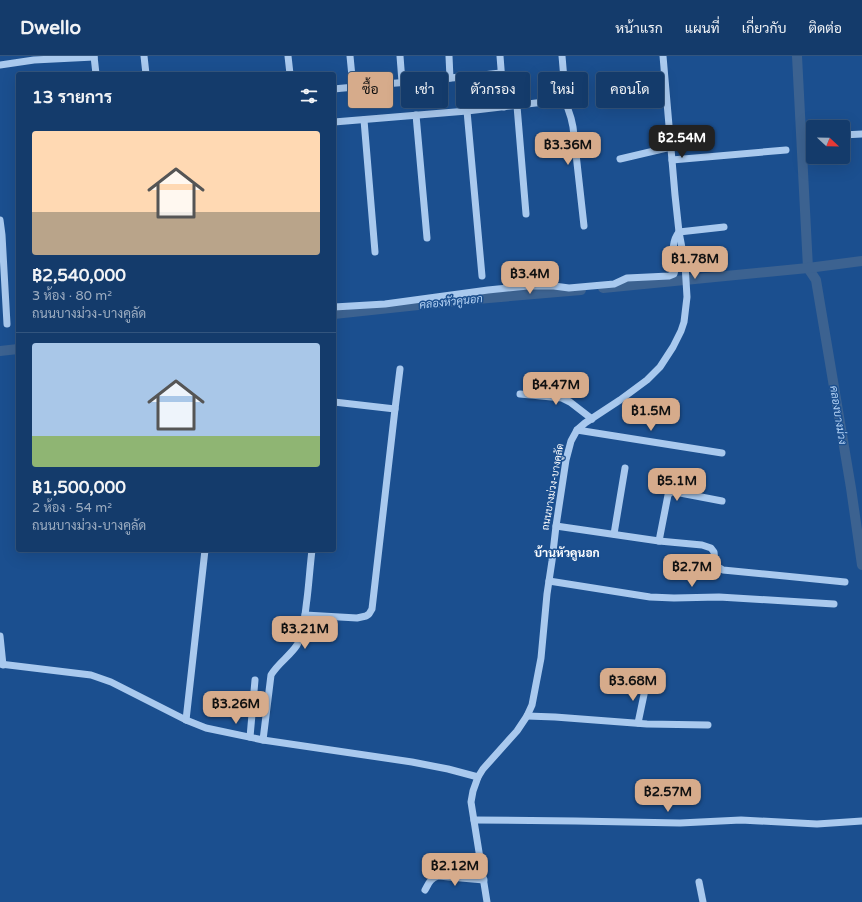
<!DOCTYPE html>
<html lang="th">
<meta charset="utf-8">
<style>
body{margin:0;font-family:"Varela Round",Sarabun,sans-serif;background:#214673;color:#f1f3f6;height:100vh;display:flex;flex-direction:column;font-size:15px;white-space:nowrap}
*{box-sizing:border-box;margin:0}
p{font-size:13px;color:#9dadc1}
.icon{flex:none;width:22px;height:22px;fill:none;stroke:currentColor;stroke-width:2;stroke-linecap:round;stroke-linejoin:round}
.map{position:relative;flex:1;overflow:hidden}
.drawer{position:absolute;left:16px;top:16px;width:320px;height:480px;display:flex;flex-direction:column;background:#143b6b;border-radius:4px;box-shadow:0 4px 16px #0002,0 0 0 1px #33557e}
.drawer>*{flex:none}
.banner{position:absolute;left:348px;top:16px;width:380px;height:36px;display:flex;gap:8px}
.needle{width:26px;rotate:112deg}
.controls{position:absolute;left:806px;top:64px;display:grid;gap:8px}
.controls a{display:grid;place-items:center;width:44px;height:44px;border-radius:4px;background:#143b6b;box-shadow:0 4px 16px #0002,0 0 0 1px #33557e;font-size:20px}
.price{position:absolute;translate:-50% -34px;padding:0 9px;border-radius:8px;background:#d6ab8b;color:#111;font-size:13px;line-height:26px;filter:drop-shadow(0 1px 2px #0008)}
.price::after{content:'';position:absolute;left:50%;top:24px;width:12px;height:9px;margin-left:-6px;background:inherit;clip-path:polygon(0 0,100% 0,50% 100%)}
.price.on{background:#222;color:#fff}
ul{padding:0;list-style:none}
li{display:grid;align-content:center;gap:8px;height:212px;padding:0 16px}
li+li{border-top:1px solid #33557e}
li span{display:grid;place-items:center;height:124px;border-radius:4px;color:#555}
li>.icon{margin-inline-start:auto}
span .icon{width:72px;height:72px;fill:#fffc;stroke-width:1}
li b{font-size:17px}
h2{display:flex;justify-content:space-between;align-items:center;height:48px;padding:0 16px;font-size:17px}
.chip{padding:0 14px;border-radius:4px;background:#143b6b;box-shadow:0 4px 16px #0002,0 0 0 1px #33557e;font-size:14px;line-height:36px}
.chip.on{background:#d6ab8b;color:#111}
header{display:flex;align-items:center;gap:24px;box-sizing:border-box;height:56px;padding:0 20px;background:#143b6b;border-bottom:1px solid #33557e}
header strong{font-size:19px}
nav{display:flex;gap:22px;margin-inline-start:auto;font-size:14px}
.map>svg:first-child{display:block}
</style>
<header>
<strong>Dwello</strong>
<nav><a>หน้าแรก</a><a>แผนที่</a><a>เกี่ยวกับ</a><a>ติดต่อ</a></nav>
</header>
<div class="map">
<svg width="862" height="846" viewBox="0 0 862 846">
<rect width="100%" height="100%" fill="#1b4f8f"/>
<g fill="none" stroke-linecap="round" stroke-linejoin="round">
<g stroke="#3c6290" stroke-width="10">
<polyline points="797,0 808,212"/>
<polyline points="808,212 816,224 851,432 862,509"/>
<polyline points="603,232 808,212 862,205"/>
<polyline points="334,258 465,244 581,234"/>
<polyline points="0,295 18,293"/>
</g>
<g stroke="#a9c9ee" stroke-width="7">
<polyline points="94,0 96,18"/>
<polyline points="144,0 146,18"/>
<polyline points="288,0 290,18"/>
<polyline points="350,0 353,31"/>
<polyline points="400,0 402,26"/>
<polyline points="449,0 450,22"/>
<polyline points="500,0 504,51"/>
<path d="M562,0L565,35C579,49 549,56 552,40C554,34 560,33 565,35"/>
<polyline points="0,9 34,4 94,1"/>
<path d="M334,33C390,27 446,23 501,17"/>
<polyline points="566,47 571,62 573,71 584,170"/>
<polyline points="517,50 526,158"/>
<polyline points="467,55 482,220"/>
<polyline points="416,59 427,182"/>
<polyline points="364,64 375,196"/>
<polyline points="334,66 467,55 553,45"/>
<polyline points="843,79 862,78"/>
<polyline points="620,103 671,91"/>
<polyline points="672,104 786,94"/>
<polyline points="0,164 2,179 7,268"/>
<path d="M334,251L385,248L488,234L528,230H554L569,232L614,228L627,222L669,220L674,218L675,214C674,200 670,187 679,176L724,171"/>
<polyline points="520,338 562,342 570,346 592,363"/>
<polyline points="334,346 395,353"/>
<polyline points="577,374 722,397"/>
<polyline points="556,470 659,485 702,489 711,492 714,496 715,506 718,511 723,514 845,526"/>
<polyline points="614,478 625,412"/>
<polyline points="659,485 668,439 671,436 675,436 722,445"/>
<polyline points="549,525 650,541 674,542 719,541 834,548"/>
<polyline points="305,559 357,562 366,560 369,558 372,553 395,353 400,313"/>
<polyline points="0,580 3,609"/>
<polyline points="0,608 91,619 111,626 186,664 206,672 263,684 412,706 448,713 478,721"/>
<polyline points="527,660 555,661 647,668 708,669"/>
<polyline points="186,664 205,494"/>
<polyline points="638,667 646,629"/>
<polyline points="250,681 255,624"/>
<path d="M263,684L271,619C278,607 290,600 297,589C304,577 305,557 307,543C309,527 310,510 312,494"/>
<polyline points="474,764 576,765 680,767 741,764 817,768 862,765"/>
<polyline points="699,826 703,846"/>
<path d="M425,834C429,827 430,823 438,820L484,824"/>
<polyline points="487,846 471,746 473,735 478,721 483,713 517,675 527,660 532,649 541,602 547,538 552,505 556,470 566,404 571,385 577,374 585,367 620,344 647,324 660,311 673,291 681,275 684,266 687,241 685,208 679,176 675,139 663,0"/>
</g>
</g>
<g text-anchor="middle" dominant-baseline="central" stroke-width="3" stroke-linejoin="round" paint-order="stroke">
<g font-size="10" fill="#fff" stroke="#1b4f8f">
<text transform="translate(553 431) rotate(-80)">ถนนบางม่วง-บางคูลัด</text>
</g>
<g font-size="11" font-style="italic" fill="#b5d3f5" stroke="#1b4f8f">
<text transform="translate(451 246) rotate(-6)">คลองหัวคูนอก</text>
<text transform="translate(838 359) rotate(81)">คลองบางม่วง</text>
</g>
<g font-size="12" font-weight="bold" fill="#fff" stroke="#1b4f8f">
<text x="567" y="497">บ้านหัวคูนอก</text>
</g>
</g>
</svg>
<div class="controls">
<a><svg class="needle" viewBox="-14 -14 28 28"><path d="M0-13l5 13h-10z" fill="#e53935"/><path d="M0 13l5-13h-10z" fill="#9dadc1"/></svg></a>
</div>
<b class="price on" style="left:682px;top:103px">฿2.54M</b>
<b class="price" style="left:568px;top:110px">฿3.36M</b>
<b class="price" style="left:695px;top:224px">฿1.78M</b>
<b class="price" style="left:530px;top:239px">฿3.4M</b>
<b class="price" style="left:556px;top:350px">฿4.47M</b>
<b class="price" style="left:651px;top:376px">฿1.5M</b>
<b class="price" style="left:677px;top:446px">฿5.1M</b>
<b class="price" style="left:692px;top:532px">฿2.7M</b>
<b class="price" style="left:305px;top:594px">฿3.21M</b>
<b class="price" style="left:633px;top:646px">฿3.68M</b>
<b class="price" style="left:236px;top:669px">฿3.26M</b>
<b class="price" style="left:668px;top:757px">฿2.57M</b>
<b class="price" style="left:455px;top:831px">฿2.12M</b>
<div class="banner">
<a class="chip on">ซื้อ</a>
<a class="chip">เช่า</a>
<a class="chip">ตัวกรอง</a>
<a class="chip">ใหม่</a>
<a class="chip">คอนโด</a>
</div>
<section class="drawer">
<h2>13 รายการ<svg class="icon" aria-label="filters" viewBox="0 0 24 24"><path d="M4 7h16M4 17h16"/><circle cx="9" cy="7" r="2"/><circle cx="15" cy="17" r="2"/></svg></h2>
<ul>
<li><span style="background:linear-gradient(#ffd9b3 65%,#b9a48a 0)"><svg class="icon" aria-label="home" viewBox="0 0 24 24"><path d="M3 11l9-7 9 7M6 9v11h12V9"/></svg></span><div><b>฿2,540,000</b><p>3 ห้อง · 80 m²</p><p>ถนนบางม่วง-บางคูลัด</p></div></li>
<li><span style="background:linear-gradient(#a9c7e8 75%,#8fb573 0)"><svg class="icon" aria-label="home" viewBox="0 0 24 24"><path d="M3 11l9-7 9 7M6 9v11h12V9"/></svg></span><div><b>฿1,500,000</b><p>2 ห้อง · 54 m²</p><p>ถนนบางม่วง-บางคูลัด</p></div></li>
</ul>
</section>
</div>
